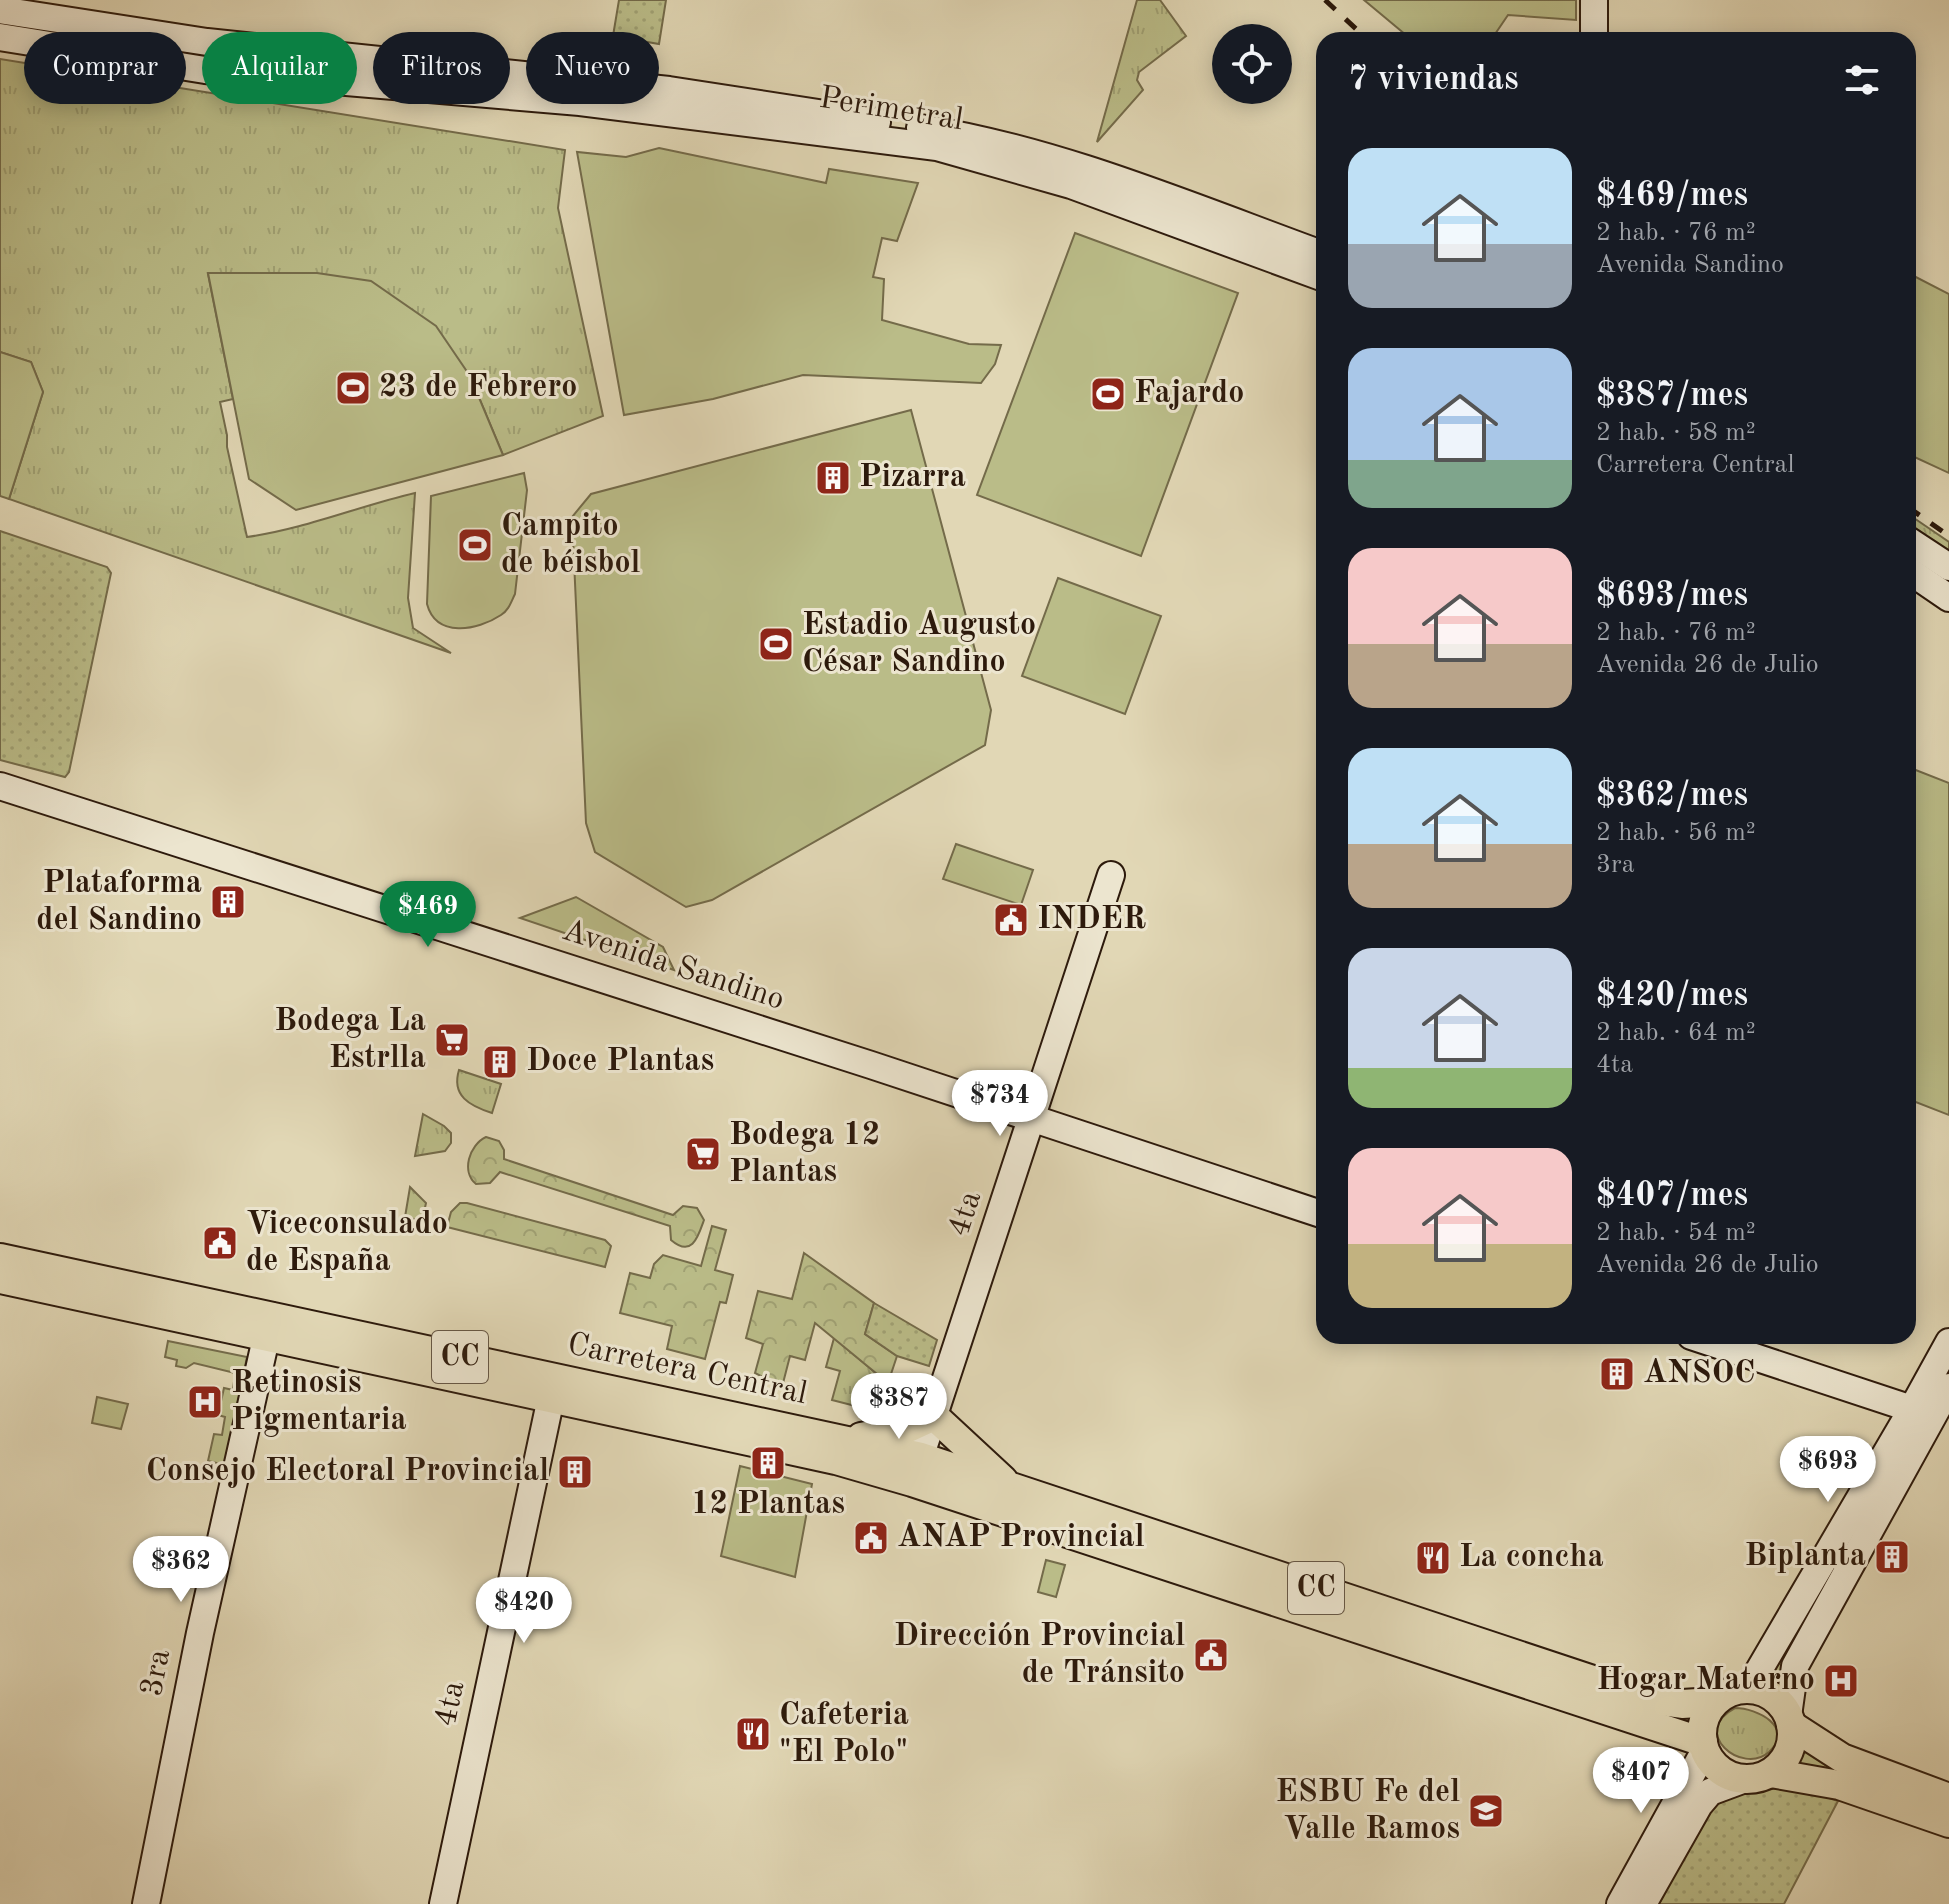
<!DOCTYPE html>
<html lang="es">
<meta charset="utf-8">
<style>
body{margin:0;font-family:"Old Standard TT",serif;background:#242831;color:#f1f3f6;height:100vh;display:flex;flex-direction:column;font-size:30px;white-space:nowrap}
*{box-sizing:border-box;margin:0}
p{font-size:26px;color:#9ea1a6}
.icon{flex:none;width:44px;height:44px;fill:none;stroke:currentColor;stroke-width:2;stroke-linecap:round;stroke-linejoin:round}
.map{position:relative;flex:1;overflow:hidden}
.drawer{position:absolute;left:1316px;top:32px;width:600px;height:1312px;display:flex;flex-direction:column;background:#171b24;border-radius:24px;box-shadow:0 4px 20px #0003}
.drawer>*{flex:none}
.banner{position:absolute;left:24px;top:32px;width:760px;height:72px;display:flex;gap:16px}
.controls{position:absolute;left:1212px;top:24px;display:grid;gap:16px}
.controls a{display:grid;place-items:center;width:80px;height:80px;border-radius:50%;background:#171b24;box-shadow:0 4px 20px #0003;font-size:40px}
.price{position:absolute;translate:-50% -68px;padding:0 18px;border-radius:28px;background:#fff;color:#222;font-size:26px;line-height:52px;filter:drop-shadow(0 2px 4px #0008)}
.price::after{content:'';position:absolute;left:50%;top:48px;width:24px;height:18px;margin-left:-12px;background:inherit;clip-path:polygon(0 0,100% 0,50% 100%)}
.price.active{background:#0b8043;color:#fff}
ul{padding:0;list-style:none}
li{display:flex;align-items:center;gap:24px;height:200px;padding:0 32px}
li span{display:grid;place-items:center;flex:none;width:224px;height:160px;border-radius:24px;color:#555}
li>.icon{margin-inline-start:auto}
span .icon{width:96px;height:96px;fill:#fffc;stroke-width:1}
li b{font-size:34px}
h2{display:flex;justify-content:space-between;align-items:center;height:96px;padding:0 32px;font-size:34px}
.tag{padding:0 28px;border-radius:36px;background:#171b24;box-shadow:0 4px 20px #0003;font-size:28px;line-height:72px}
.tag.active{background:#0b8043;color:#fff}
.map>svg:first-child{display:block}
</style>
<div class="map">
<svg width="1949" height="1904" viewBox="0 0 1949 1904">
<defs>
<pattern id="grass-tufts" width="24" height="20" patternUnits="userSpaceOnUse" patternTransform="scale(2)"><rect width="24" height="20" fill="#babc88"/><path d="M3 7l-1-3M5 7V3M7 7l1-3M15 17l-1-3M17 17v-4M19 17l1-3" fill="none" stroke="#a0a174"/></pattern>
<pattern id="forest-crowns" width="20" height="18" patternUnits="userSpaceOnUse" patternTransform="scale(2)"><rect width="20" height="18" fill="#babc88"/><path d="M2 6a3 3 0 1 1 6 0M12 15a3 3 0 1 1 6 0" fill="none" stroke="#a0a174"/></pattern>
<pattern id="park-dots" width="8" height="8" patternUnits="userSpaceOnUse" patternTransform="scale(2)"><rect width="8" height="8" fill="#babc88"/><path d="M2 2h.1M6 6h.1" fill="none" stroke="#a0a174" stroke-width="1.8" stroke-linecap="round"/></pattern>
</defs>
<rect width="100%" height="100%" fill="#e1d7b5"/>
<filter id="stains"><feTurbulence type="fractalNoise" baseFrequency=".0025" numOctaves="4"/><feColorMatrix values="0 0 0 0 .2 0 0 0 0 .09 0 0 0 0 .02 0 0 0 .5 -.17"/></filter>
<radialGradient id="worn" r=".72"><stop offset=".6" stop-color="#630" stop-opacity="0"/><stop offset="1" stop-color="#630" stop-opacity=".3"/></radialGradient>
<g fill="url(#grass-tufts)" stroke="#746b4a" stroke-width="2">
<polygon points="1137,0 1160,0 1186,36 1139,72 1137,80 1143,90 1097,142"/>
<path d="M0,59L565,150L558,208L603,416L503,455L470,376L208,274L233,399L220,402L227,435V447L247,537C305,529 359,506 415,493L408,598L413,628L451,653L9,499L43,392L31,362L0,352Z"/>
<polygon points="1908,514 1949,542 1949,552 1908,523"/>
<path d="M459,1070L501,1084L492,1113C470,1106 451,1096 459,1070Z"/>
<polygon points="423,1114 444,1126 451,1133 451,1143 445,1151 415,1156"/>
<polygon points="410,1187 426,1203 422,1221 405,1217"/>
<polygon points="834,1338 888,1383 920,1393 913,1416 906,1419 832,1400 840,1371 826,1367"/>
<polygon points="1783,1658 1778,1689 1771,1689 1764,1682"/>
<path d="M1735,1708C1757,1708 1795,1727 1769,1752C1742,1776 1689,1732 1735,1708Z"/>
<polygon points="1801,1744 1839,1771 1793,1763"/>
</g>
<g fill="url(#forest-crowns)" stroke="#746b4a" stroke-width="2">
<path d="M486,1137L499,1141L504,1150V1159L673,1215L683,1206L697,1208L704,1220C698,1237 692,1258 671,1240L670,1226L500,1172L490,1183L476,1184C461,1172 469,1145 486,1137Z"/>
<polygon points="460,1203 467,1203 605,1240 611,1246 605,1267 447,1227 451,1212"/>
<polygon points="712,1226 726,1230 715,1270 733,1275 726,1303 720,1302 705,1359 667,1349 672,1326 620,1313 630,1273 650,1278 654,1264 663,1255 701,1266"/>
<polygon points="804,1253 874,1303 865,1334 897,1356 888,1383 815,1323 805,1360 790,1356 782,1387 755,1373 763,1344 746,1338 758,1291 792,1299"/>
</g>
<g fill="url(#park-dots)" stroke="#746b4a" stroke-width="2">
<polygon points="619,0 666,0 659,44 613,36"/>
<polygon points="0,531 107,567 111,573 69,772 65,777 0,760"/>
<polygon points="874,1303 937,1340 929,1366 897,1356 865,1334"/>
<polygon points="1798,1787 1838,1801 1784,1904 1659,1904 1711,1807 1745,1791"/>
</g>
<g fill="#babc88" stroke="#746b4a" stroke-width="2">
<polygon points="1364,0 1576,0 1576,20 1508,15 1491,40 1412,40"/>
<polygon points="659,148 826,183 829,169 918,183 897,241 882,238 873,277 884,279 882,320 969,344 1001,345 995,364 981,383 803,375 713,399 624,415 577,152 626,157"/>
<polygon points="1075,233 1238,293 1141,556 977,495"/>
<polygon points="208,273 317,273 371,281 436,326 470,376 503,455 296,510 249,479"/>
<polygon points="1908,273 1949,294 1949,473 1908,454"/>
<polygon points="0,352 31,362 43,392 9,499 0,496"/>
<polygon points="911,410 991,710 985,745 712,900 686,907 595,852 586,823 572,517 591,494"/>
<path d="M524,473L527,490L515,594C511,602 509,610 501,615C477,631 436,638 427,604L431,496Z"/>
<polygon points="1058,578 1161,616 1125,714 1022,676"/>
<polygon points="1908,767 1949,783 1949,1115 1908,1099"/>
<polygon points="956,844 1033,870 1021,905 943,879"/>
<polygon points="576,897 663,947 674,970 520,918"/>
<polygon points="168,1341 247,1357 225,1465 208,1461 214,1434 222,1435 225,1417 218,1415 224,1388 233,1390 235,1373 194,1363 186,1368 176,1366 177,1360 165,1357"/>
<polygon points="97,1397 128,1404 121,1429 92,1423"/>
<polygon points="740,1466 812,1484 795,1577 721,1556"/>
<polygon points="1046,1560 1065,1565 1056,1597 1038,1592"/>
</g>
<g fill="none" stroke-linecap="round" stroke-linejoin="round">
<defs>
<g id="secondary">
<polyline points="0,10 207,42 669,90 877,122"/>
<polyline points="0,37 205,70 580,102 937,147 1071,185 1324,278"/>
<polyline points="1594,40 1594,0"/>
<path d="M920,128C1059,150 1192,207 1324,255"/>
<polyline points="1908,540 1949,567"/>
<polyline points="1908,570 1949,598"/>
<polyline points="0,786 871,1065 1324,1215"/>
<polyline points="1691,1336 1927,1414"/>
<polyline points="914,1476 1111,875"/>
<polyline points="1748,1689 1912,1409 1949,1342"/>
<polyline points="1788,1716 1795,1666 1949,1387"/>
<polyline points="146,1904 200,1633 271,1316"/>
<polyline points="443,1904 555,1379"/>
<polyline points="1620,1904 1705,1750"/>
<polyline points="1643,1904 1699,1805 1710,1792 1745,1779"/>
</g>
<g id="primary">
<polyline points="0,1258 921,1457 1653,1700 1682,1704 1714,1702"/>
<polyline points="0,1279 836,1460 912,1482 1703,1742"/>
<polyline points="861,1437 908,1428 934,1416 1003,1480"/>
<circle cx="1747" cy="1734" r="45"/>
<polyline points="1791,1725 1842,1758 1949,1798"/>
<polyline points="1771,1773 1839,1785 1949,1823"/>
</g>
</defs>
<use href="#secondary" stroke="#2d1a0c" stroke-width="30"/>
<use href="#primary" stroke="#2d1a0c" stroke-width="32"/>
<use href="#secondary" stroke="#ece5cf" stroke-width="26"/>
<use href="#primary" stroke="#e1d7b5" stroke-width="28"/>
<g stroke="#2d1a0c" stroke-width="5" stroke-dasharray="14 14" stroke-linecap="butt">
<polyline points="1325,0 1368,40"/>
<polyline points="1908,507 1949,536"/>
</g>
</g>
<defs>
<symbol id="stadium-square" viewBox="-11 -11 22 22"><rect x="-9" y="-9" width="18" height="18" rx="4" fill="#8f2418" stroke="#ece5cf"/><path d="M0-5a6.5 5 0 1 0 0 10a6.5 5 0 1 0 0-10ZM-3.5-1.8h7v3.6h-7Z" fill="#fff"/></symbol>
<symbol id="building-square" viewBox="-11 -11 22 22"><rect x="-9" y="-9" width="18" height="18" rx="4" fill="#8f2418" stroke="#ece5cf"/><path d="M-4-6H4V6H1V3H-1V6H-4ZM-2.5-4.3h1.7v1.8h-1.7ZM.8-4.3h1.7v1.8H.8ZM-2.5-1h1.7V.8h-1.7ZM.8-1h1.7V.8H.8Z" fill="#fff"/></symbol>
<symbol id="civic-square" viewBox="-11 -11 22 22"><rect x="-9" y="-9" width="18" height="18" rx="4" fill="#8f2418" stroke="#ece5cf"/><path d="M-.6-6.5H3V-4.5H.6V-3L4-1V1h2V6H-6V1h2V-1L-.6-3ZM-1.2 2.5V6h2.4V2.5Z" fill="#fff"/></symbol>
<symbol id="supermarket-square" viewBox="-11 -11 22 22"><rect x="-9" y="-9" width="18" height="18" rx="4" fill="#8f2418" stroke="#ece5cf"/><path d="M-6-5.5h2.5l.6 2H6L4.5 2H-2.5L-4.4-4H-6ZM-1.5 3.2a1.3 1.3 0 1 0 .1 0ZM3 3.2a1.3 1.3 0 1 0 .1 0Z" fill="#fff"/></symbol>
<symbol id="hospital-square" viewBox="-11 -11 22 22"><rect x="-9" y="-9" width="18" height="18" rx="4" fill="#8f2418" stroke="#ece5cf"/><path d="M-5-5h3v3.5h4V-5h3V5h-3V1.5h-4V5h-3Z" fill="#fff"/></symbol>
<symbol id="restaurant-square" viewBox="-11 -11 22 22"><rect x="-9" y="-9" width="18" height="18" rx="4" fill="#8f2418" stroke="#ece5cf"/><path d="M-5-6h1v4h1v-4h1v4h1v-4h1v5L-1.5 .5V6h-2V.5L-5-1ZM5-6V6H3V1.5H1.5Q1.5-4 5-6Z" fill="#fff"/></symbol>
<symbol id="school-square" viewBox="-11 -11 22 22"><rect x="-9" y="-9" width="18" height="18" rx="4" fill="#8f2418" stroke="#ece5cf"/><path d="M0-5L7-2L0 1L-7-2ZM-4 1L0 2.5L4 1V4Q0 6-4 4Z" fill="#fff"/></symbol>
</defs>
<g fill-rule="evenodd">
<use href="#stadium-square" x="333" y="368" width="40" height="40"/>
<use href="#stadium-square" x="1088" y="374" width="40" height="40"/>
<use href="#building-square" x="813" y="458" width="40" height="40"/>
<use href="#stadium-square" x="455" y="525" width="40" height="40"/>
<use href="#stadium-square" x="756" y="624" width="40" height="40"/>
<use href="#building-square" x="208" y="882" width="40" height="40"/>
<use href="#civic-square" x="991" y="900" width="40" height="40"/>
<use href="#supermarket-square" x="432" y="1020" width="40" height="40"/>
<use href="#building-square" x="480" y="1042" width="40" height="40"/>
<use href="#supermarket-square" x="683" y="1134" width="40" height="40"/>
<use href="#civic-square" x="200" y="1223" width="40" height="40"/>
<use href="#building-square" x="1597" y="1354" width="40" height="40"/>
<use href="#hospital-square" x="185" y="1382" width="40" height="40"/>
<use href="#building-square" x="748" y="1443" width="40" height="40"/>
<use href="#building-square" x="555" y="1452" width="40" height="40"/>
<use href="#civic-square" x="851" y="1518" width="40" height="40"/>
<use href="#building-square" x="1872" y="1537" width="40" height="40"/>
<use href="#restaurant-square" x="1413" y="1538" width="40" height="40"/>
<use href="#civic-square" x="1191" y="1635" width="40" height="40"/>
<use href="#hospital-square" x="1821" y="1661" width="40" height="40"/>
<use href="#restaurant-square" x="733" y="1714" width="40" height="40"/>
<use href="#school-square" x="1466" y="1791" width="40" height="40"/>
</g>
<g text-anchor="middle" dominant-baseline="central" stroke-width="6" stroke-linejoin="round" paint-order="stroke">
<g fill="#ece5cf" stroke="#665746" stroke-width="2">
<rect x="432" y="1331" width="56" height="52" rx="6"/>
<rect x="1288" y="1562" width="56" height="52" rx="6"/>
</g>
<g font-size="30" font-weight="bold" fill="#2d1a0c">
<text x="460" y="1357">CC</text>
<text x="1316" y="1588">CC</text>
</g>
<g font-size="32" fill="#2d1a0c" stroke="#ece5cf">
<text transform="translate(891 110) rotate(9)">Perimetral</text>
<text transform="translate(673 966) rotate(18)">Avenida Sandino</text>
<text transform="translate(966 1214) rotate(-72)">4ta</text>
<text transform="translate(687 1370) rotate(12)">Carretera Central</text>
<text transform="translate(157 1673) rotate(-79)">3ra</text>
<text transform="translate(451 1704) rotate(-78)">4ta</text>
</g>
<g font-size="32" font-weight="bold" fill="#2d1a0c" stroke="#ece5cf" text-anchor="start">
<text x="379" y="388">23 de Febrero</text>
<text x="1134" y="394">Fajardo</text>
<text x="859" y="478">Pizarra</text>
<text x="501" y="527">Campito<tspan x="501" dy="37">de béisbol</tspan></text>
<text x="802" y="626">Estadio Augusto<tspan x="802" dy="37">César Sandino</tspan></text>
<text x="202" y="884" text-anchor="end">Plataforma<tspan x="202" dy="37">del Sandino</tspan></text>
<text x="1037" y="920">INDER</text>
<text x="426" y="1022" text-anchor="end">Bodega La<tspan x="426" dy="37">Estrlla</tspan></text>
<text x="526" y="1062">Doce Plantas</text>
<text x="729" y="1136">Bodega 12<tspan x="729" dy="37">Plantas</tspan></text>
<text x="246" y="1225">Viceconsulado<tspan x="246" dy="37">de España</tspan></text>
<text x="1643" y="1374">ANSOC</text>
<text x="231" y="1384">Retinosis<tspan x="231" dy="37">Pigmentaria</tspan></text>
<text x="549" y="1472" text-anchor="end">Consejo Electoral Provincial</text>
<text x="768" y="1505" text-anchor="middle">12 Plantas</text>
<text x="897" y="1538">ANAP Provincial</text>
<text x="1866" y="1557" text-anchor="end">Biplanta</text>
<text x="1459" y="1558">La concha</text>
<text x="1185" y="1637" text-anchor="end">Dirección Provincial<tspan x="1185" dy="37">de Tránsito</tspan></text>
<text x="1815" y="1681" text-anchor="end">Hogar Materno</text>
<text x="779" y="1716">Cafeteria<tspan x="779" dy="37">"El Polo"</tspan></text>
<text x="1460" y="1793" text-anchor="end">ESBU Fe del<tspan x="1460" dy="37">Valle Ramos</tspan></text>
</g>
</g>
<rect width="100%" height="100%" filter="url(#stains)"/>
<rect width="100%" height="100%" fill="url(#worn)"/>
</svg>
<div class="controls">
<a><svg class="icon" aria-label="locate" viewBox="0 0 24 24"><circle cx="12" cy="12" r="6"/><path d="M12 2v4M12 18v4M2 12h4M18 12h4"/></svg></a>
</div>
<b class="price active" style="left:428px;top:949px">$469</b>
<b class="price" style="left:1000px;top:1138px">$734</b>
<b class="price" style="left:899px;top:1441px">$387</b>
<b class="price" style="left:1828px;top:1504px">$693</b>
<b class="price" style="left:181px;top:1604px">$362</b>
<b class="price" style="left:524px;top:1645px">$420</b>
<b class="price" style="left:1641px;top:1815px">$407</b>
<div class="banner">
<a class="tag">Comprar</a>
<a class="tag active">Alquilar</a>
<a class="tag">Filtros</a>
<a class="tag">Nuevo</a>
</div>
<section class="drawer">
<h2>7 viviendas<svg class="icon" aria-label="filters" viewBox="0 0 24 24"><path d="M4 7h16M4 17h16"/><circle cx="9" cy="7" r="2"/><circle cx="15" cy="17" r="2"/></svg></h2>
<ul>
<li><span style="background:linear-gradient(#bfe0f5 60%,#9aa5b1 0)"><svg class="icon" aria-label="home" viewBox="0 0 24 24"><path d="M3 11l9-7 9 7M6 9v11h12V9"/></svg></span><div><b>$469/mes</b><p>2 hab. · 76 m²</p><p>Avenida Sandino</p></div></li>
<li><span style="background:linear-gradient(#a9c7e8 70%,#7fa58c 0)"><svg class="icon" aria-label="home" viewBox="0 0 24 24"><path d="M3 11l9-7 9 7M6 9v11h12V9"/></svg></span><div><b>$387/mes</b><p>2 hab. · 58 m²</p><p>Carretera Central</p></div></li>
<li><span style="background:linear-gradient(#f6c9c9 60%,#b9a48a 0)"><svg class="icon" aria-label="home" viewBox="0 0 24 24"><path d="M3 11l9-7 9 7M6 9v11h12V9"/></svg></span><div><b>$693/mes</b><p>2 hab. · 76 m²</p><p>Avenida 26 de Julio</p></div></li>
<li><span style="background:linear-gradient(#bfe0f5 60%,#b9a48a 0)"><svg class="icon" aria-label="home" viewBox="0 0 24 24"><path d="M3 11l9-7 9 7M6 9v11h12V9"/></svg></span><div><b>$362/mes</b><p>2 hab. · 56 m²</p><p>3ra</p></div></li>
<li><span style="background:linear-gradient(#c9d6e8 75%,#8fb573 0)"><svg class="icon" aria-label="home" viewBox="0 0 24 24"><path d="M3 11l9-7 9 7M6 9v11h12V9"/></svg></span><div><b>$420/mes</b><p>2 hab. · 64 m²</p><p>4ta</p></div></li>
<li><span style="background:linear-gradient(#f6c9c9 60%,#c2b280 0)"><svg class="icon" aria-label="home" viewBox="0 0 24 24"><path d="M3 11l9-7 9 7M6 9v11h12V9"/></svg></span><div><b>$407/mes</b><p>2 hab. · 54 m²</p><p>Avenida 26 de Julio</p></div></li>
</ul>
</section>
</div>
